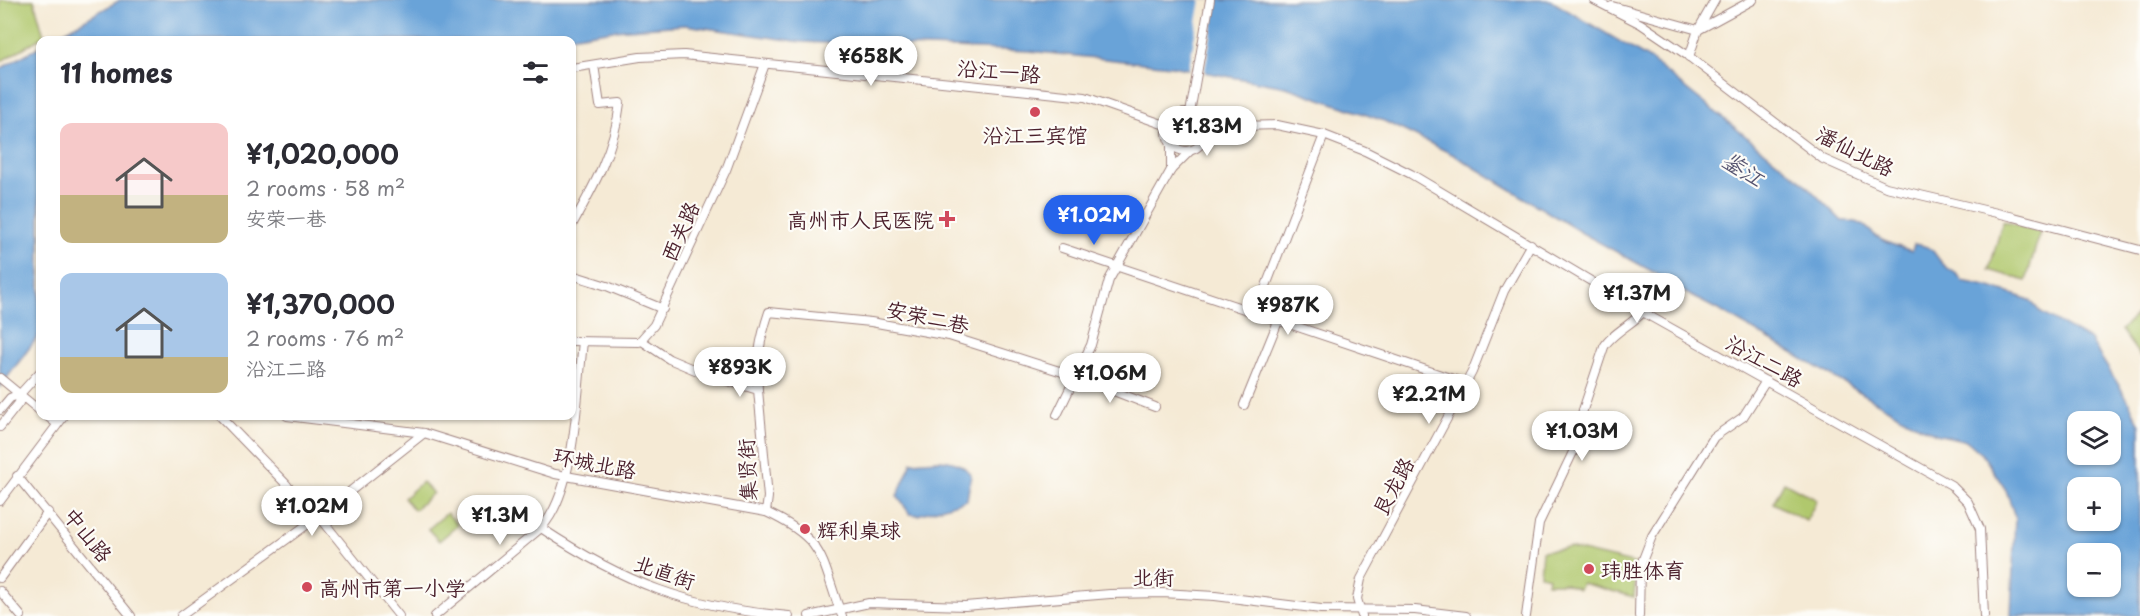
<!DOCTYPE html>
<meta charset="utf-8">
<style>
body{margin:0;font-family:"Playpen Sans","LXGW WenKai TC",sans-serif;background:#f2f2f3;color:#2b2b33;height:100vh;display:flex;flex-direction:column;font-size:22px;white-space:nowrap}
*{box-sizing:border-box;margin:0}
p{font-size:20px;color:#7c7c81}
.icon{flex:none;width:33px;height:33px;fill:none;stroke:currentColor;stroke-width:2;stroke-linecap:round;stroke-linejoin:round}
.map{position:relative;flex:1;overflow:hidden}
.side{position:absolute;left:36px;top:36px;width:540px;height:384px;display:flex;flex-direction:column;background:#fff;border-radius:12px;box-shadow:0 2px 4px #0004}
.side>*{flex:none}
.fabs{position:absolute;left:2067px;top:411px;display:grid;gap:12px}
.fabs a{display:grid;place-items:center;width:54px;height:54px;border-radius:12px;background:#fff;box-shadow:0 2px 4px #0004;font-size:30px}
.price{position:absolute;translate:-50% -51px;padding:0 14px;border-radius:21px;background:#fff;color:#222;font-size:20px;line-height:39px;filter:drop-shadow(0 2px 3px #0008)}
.price::after{content:'';position:absolute;left:50%;top:36px;width:18px;height:14px;margin-left:-9px;background:inherit;clip-path:polygon(0 0,100% 0,50% 100%)}
.price.current{background:#2563eb;color:#fff}
ul{padding:0;list-style:none}
li{display:flex;align-items:center;gap:18px;height:150px;padding:0 24px}
li span{display:grid;place-items:center;flex:none;width:168px;height:120px;border-radius:12px;color:#555}
li>.icon{margin-inline-start:auto}
span .icon{width:72px;height:72px;fill:#fffc;stroke-width:1}
li b{font-size:26px}
h2{display:flex;justify-content:space-between;align-items:center;height:72px;padding:0 24px;font-size:26px}
.map>svg:first-child{display:block}
</style>
<div class="map">
<svg width="2140" height="616" viewBox="0 0 2140 616">
<rect width="100%" height="100%" fill="#fdfcf7"/>
<filter id="ink" filterUnits="userSpaceOnUse"><feTurbulence type="fractalNoise" baseFrequency=".0167" numOctaves="2"/><feDisplacementMap in="SourceGraphic" scale="12" xChannelSelector="R" yChannelSelector="G"/><feConvolveMatrix kernelMatrix="1 2 1 2 8 2 1 2 1" color-interpolation-filters="sRGB"/></filter>
<filter id="wash" filterUnits="userSpaceOnUse"><feTurbulence type="fractalNoise" baseFrequency=".008" numOctaves="4" result="noise"/><feDisplacementMap in="SourceGraphic" scale="24" xChannelSelector="R" yChannelSelector="G"/><feGaussianBlur stdDeviation="1.35" result="paint"/><feColorMatrix in="noise" values="0 0 0 0 0 0 0 0 0 0 0 0 0 0 0 0 0 1.4 0 .05"/><feComposite in="paint" operator="in"/></filter>
<g filter="url(#wash)">
<rect width="100%" height="100%" fill="#f5ead5"/>
<g fill="#b0c86d" stroke="#7d744c" stroke-width="1.5">
<polygon points="0,0 34,0 44,36 0,62"/>
<polygon points="2003,221 2040,232 2026,281 1989,270"/>
<polygon points="2140,311 2140,356 2121,330"/>
<polygon points="422,482 433,493 414,510 404,498"/>
<polygon points="1784,482 1817,500 1806,521 1773,503"/>
<polygon points="447,513 458,525 439,541 428,529"/>
<polygon points="1569,548 1637,564 1634,597 1582,583 1579,589 1563,583 1547,583 1548,577 1540,575 1542,551"/>
</g>
<g fill="#69a3d8" stroke="#5a6182" stroke-width="1.5" fill-rule="evenodd">
<path d="M120,0H1550L1648,58L1803,182L1842,221C1868,220 1866,232 1884,241C1892,245 1903,248 1912,251L1914,244C1937,247 1931,252 1944,265C1951,272 1958,272 1962,281L1987,286L2030,300L2041,313L2090,340L2127,398L2140,425V616H2011L2015,517L2006,490L1982,454L1967,441L1936,434L1909,421L1722,312L1678,289L1655,273L1582,233L1454,155L1384,121L1286,87L1171,66L1029,51L802,42L685,25L613,30L550,40H49ZM2078,422H2110V454H2078ZM2078,488H2110V520H2078ZM2078,554H2110V586H2078Z"/>
<polygon points="40,46 40,334 0,387 0,69"/>
<path d="M937,460C951,460 963,463 971,475L967,500L918,515L910,514L897,496L912,462Z"/>
</g>
<polygon fill="#f5ead5" points="1201,0 1217,0 1204,75 1188,72"/>
</g>
<g filter="url(#ink)">
<g fill="none" stroke-linecap="round" stroke-linejoin="round">
<defs>
<g id="minor">
<polyline points="1594,0 1641,24 1687,55 1823,159 1886,187 2014,217 2140,250"/>
<polyline points="1612,6 1698,30 1753,0"/>
<polyline points="1689,57 1698,30 1715,0"/>
<polyline points="572,68 640,57 684,55 1085,97 1168,126"/>
<circle cx="1186" cy="132" r="19"/>
<polyline points="1190,113 1210,0"/>
<polyline points="1205,127 1277,125 1324,135 1365,151 1411,174 1653,318 1951,485 1968,502 1980,529 1984,616"/>
<polyline points="1171,144 1171,170"/>
<path d="M572,225C594,186 615,148 620,103L600,105L594,65"/>
<polyline points="1062,248 1465,383"/>
<polyline points="572,275 607,286 663,309"/>
<polyline points="1256,312 1324,135"/>
<polyline points="572,341 639,342 654,325 726,170 765,64"/>
<polyline points="642,341 669,359 707,375 758,390 768,497 766,512"/>
<polyline points="0,378 40,411"/>
<path d="M758,390C756,361 760,339 769,312L871,322L949,336L1075,376L1155,407"/>
<polyline points="1244,405 1279,319"/>
<polyline points="0,410 10,398 20,394 40,372"/>
<polyline points="1057,415 1091,345 1109,280 1171,170 1190,151"/>
<polyline points="47,416 56,423"/>
<polyline points="220,416 286,484 314,520"/>
<path d="M287,416L424,433L555,474L766,512C828,541 820,559 842,616"/>
<polyline points="0,427 19,403 20,394"/>
<polyline points="17,476 131,616"/>
<polyline points="0,501 64,416"/>
<polyline points="319,516 399,616"/>
<path d="M541,528C624,583 689,608 789,616"/>
<polyline points="0,578 48,512"/>
<polyline points="0,591 21,616"/>
<polyline points="181,616 319,516 424,433"/>
<path d="M435,616L541,528C576,492 577,392 583,342"/>
<polyline points="809,616 869,603 965,606 1110,594 1162,593 1215,596 1321,609 1415,610 1466,616"/>
<polyline points="1362,616 1357,599 1361,579 1472,372 1504,291 1531,244"/>
<path d="M1526,616L1539,523L1574,450L1583,410L1604,347C1610,335 1632,324 1643,312"/>
<polyline points="1639,616 1640,567 1652,536 1714,437 1743,417 1766,381"/>
</g>
</defs>
<use href="#minor" stroke="#a08480" stroke-width="10"/>
<use href="#minor" stroke="#fff" stroke-width="8"/>
</g>
</g>
<g fill="#d1495b" stroke="#fdfcf7" stroke-width="2">
<circle cx="1035" cy="112" r="6"/>
<path d="M944 210h6v6h6v6h-6v6h-6v-6h-6v-6h6z"/>
<circle cx="805" cy="529" r="6"/>
<circle cx="1589" cy="569" r="6"/>
<circle cx="307" cy="587" r="6"/>
</g>
<g text-anchor="middle" dominant-baseline="central" stroke-width="4.5" stroke-linejoin="round" paint-order="stroke">
<g font-size="21" fill="#4a1f2b" stroke="#fdfcf7">
<text transform="translate(999 70) rotate(5)">沿江一路</text>
<text transform="translate(1856 150) rotate(27)">潘仙北路</text>
<text transform="translate(679 231) rotate(-66)">西关路</text>
<text transform="translate(928 316) rotate(12)">安荣二巷</text>
<text transform="translate(1765 360) rotate(29)">沿江二路</text>
<text transform="translate(595 462) rotate(11)">环城北路</text>
<text transform="translate(746 470) rotate(-93)">集贤街</text>
<text transform="translate(1392 486) rotate(-62)">艮龙路</text>
<text transform="translate(89 534) rotate(51)">中山路</text>
<text transform="translate(665 571) rotate(19)">北直街</text>
<text x="1153" y="576">北街</text>
</g>
<g font-size="21" fill="#4a1f2b" stroke="#fdfcf7" text-anchor="start">
<text x="1035" y="134" text-anchor="middle">沿江三宾馆</text>
<text x="934" y="219" text-anchor="end">高州市人民医院</text>
<text x="817" y="529">辉利桌球</text>
<text x="1601" y="569">玮胜体育</text>
<text x="319" y="587">高州市第一小学</text>
</g>
<g font-size="22" font-style="italic" fill="#565470" stroke="#fdfcf7">
<text transform="translate(1744 168) rotate(33)">鉴江</text>
</g>
</g>
</svg>
<div class="fabs">
<a><svg class="icon" aria-label="layers" viewBox="0 0 24 24"><path d="M12 4l9 5-9 5-9-5zM3 14l9 5 9-5"/></svg></a>
<a>+</a>
<a>−</a>
</div>
<b class="price" style="left:871px;top:87px">¥658K</b>
<b class="price" style="left:1207px;top:157px">¥1.83M</b>
<b class="price current" style="left:1094px;top:246px">¥1.02M</b>
<b class="price" style="left:1637px;top:324px">¥1.37M</b>
<b class="price" style="left:1288px;top:336px">¥987K</b>
<b class="price" style="left:740px;top:398px">¥893K</b>
<b class="price" style="left:1110px;top:404px">¥1.06M</b>
<b class="price" style="left:1429px;top:425px">¥2.21M</b>
<b class="price" style="left:1582px;top:462px">¥1.03M</b>
<b class="price" style="left:312px;top:537px">¥1.02M</b>
<b class="price" style="left:500px;top:546px">¥1.3M</b>
<section class="side">
<h2>11 homes<svg class="icon" aria-label="filters" viewBox="0 0 24 24"><path d="M4 7h16M4 17h16"/><circle cx="9" cy="7" r="2"/><circle cx="15" cy="17" r="2"/></svg></h2>
<ul>
<li><span style="background:linear-gradient(#f6c9c9 60%,#c2b280 0)"><svg class="icon" aria-label="home" viewBox="0 0 24 24"><path d="M3 11l9-7 9 7M6 9v11h12V9"/></svg></span><div><b>¥1,020,000</b><p>2 rooms · 58 m²</p><p>安荣一巷</p></div></li>
<li><span style="background:linear-gradient(#a9c7e8 70%,#c2b280 0)"><svg class="icon" aria-label="home" viewBox="0 0 24 24"><path d="M3 11l9-7 9 7M6 9v11h12V9"/></svg></span><div><b>¥1,370,000</b><p>2 rooms · 76 m²</p><p>沿江二路</p></div></li>
</ul>
</section>
</div>
